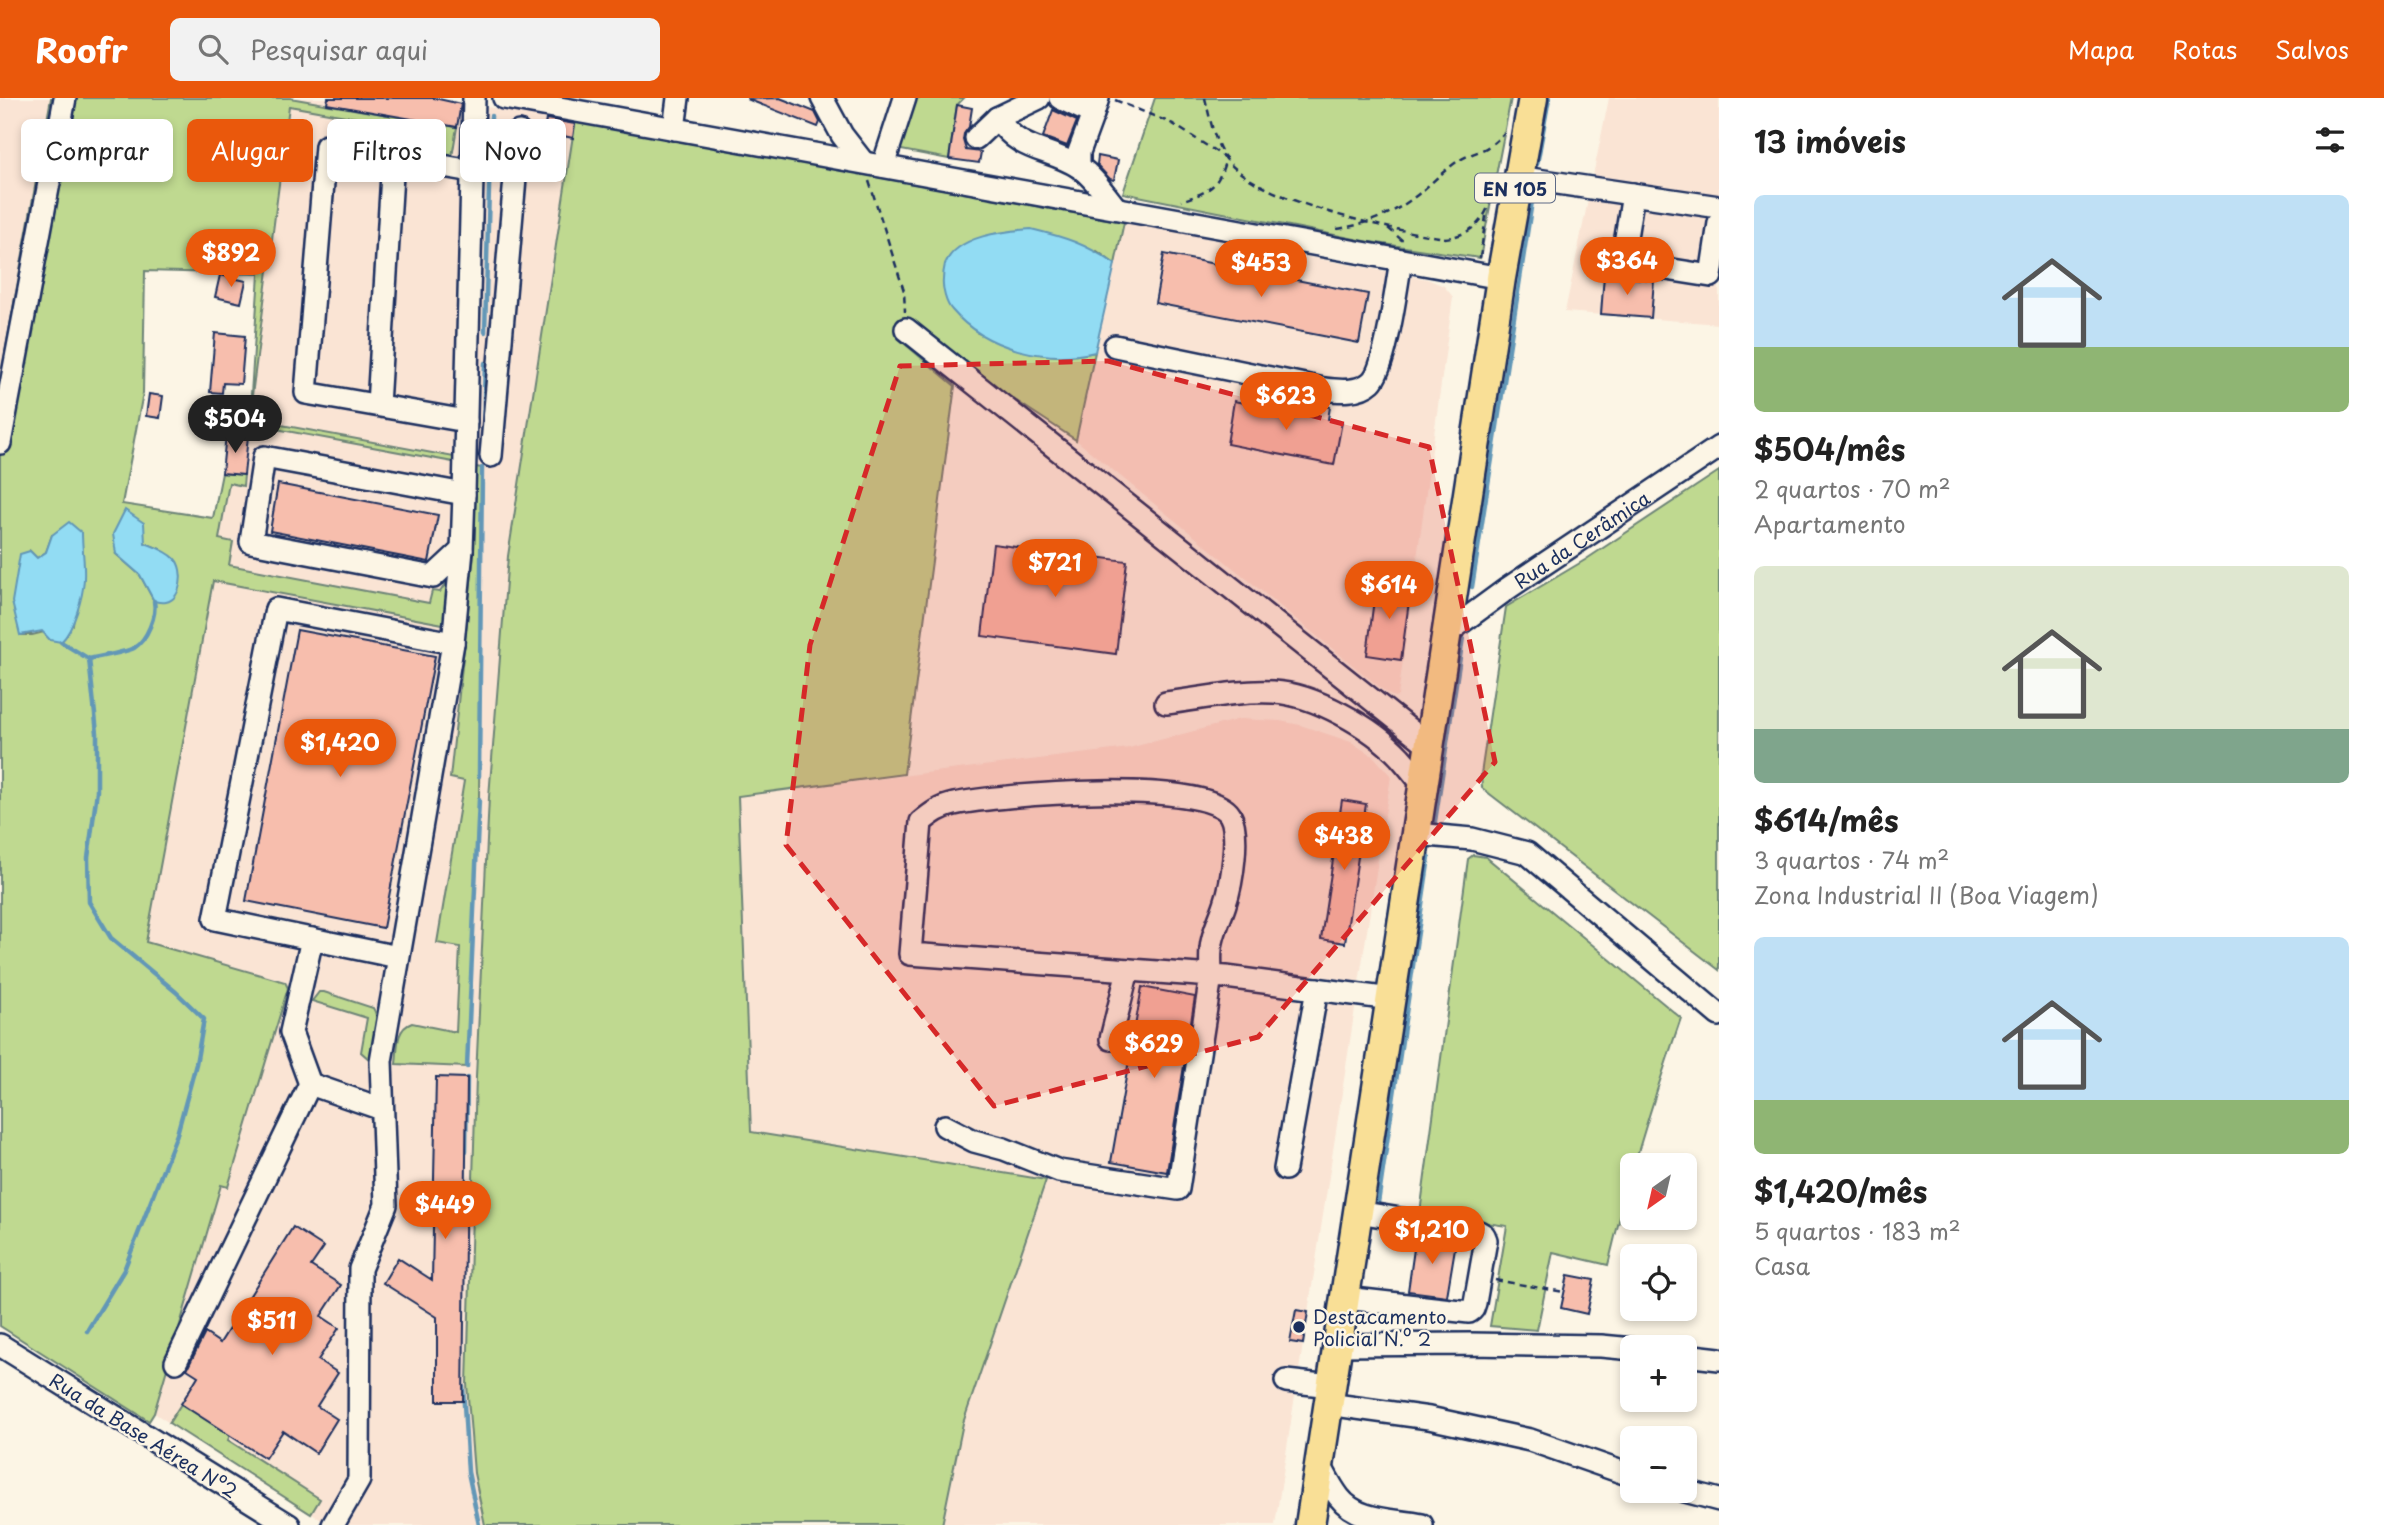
<!DOCTYPE html>
<html lang="pt">
<meta charset="utf-8">
<style>
body{margin:0;font-family:"Playpen Sans",sans-serif;background:#f2f2f2;color:#222;height:100vh;display:flex;flex-direction:column;font-size:26px;white-space:nowrap}
*{box-sizing:border-box;margin:0}
p{font-size:23px;color:#767676}
.icon{flex:none;width:38px;height:38px;fill:none;stroke:currentColor;stroke-width:2;stroke-linecap:round;stroke-linejoin:round}
.map{position:relative;flex:1;overflow:hidden}
.details{display:flex;flex-direction:column;background:#fff;width:665px}
.details>*{flex:none}
.hud{position:absolute;left:21px;top:21px;width:665px;height:63px;display:flex;gap:14px}
.needle{width:46px;rotate:214deg}
.fabs{position:absolute;left:1620px;top:1055px;display:grid;gap:14px}
.fabs a{display:grid;place-items:center;width:77px;height:77px;border-radius:10px;background:#fff;box-shadow:0 4px 10px #0003;font-size:35px}
.price{position:absolute;translate:-50% -60px;padding:0 16px;border-radius:24px;background:#ea580c;color:#fff;font-size:23px;line-height:46px;filter:drop-shadow(0 2px 4px #0008)}
.price::after{content:'';position:absolute;left:50%;top:42px;width:21px;height:16px;margin-left:-10px;background:inherit;clip-path:polygon(0 0,100% 0,50% 100%)}
.price.current{background:#222;color:#fff}
ul{padding:0;list-style:none}
li{display:grid;align-content:center;gap:14px;height:371px;padding:0 35px}
li span{display:grid;place-items:center;height:217px;border-radius:10px;color:#555}
li>.icon{margin-inline-start:auto}
span .icon{width:126px;height:126px;fill:#fffc;stroke-width:1}
li b{font-size:30px}
h2{display:flex;justify-content:space-between;align-items:center;height:84px;padding:0 35px;font-size:30px}
.pill{padding:0 24px;border-radius:10px;background:#fff;box-shadow:0 4px 10px #0003;font-size:24px;line-height:63px}
.pill.current{background:#ea580c;color:#fff}
header{display:flex;align-items:center;gap:42px;box-sizing:border-box;height:98px;padding:0 35px;background:#ea580c;color:#fff}
header strong{font-size:33px}
nav{display:flex;gap:38px;margin-inline-start:auto;font-size:24px}
.search{width:490px;height:63px;background:#f2f2f2;display:flex;align-items:center;gap:18px;box-sizing:border-box;padding:0 24px;border-radius:10px;color:#767676;font-size:26px}
main{display:flex;flex:1;min-height:0}
.map>svg:first-child{display:block}
</style>
<header>
<strong>Roofr</strong>
<div class="search"><svg class="icon" aria-label="search" viewBox="0 0 24 24"><circle cx="10" cy="10" r="6"/><path d="M15 15l6 6"/></svg>Pesquisar aqui</div>
<nav><a>Mapa</a><a>Rotas</a><a>Salvos</a></nav>
</header>
<main>
<div class="map">
<svg width="1719" height="1427" viewBox="0 0 1719 1427">
<rect width="100%" height="100%" fill="#fcf5e5"/>
<filter id="ink" filterUnits="userSpaceOnUse"><feTurbulence type="fractalNoise" baseFrequency=".0143" numOctaves="2"/><feDisplacementMap in="SourceGraphic" scale="14" xChannelSelector="R" yChannelSelector="G"/><feConvolveMatrix kernelMatrix="1 2 1 2 8 2 1 2 1" color-interpolation-filters="sRGB"/></filter>
<g filter="url(#ink)">
<g fill="#fae4d4">
<polygon points="0,0 51,0 0,283"/>
<polygon points="290,0 434,0 575,24 508,458 489,699 476,979 467,1286 474,1375 485,1427 329,1427 154,1315 221,1087 136,851 222,375 244,377 250,309"/>
<polygon points="1609,0 1719,0 1719,226 1565,214"/>
<polygon points="1124,124 1427,181 1444,188 1453,199 1398,598 1394,599 1388,596 1076,342"/>
<polygon points="1240,621 1280,623 1300,627 1351,644 1374,659 1391,678 1308,1214 1296,1212 1291,1244 1303,1246 1275,1427 941,1427 963,1325 1046,1082 751,1034 738,698 1129,650"/>
</g>
<g fill="#bfd990" stroke="#6d8477" stroke-width="2" fill-rule="evenodd">
<path d="M51,0H290L457,29L452,59L439,57L442,35L289,8L249,321L454,359L453,364L249,326L259,176L145,173L143,295L122,406L213,420L222,375L244,377L243,388L229,385L219,441L233,444L229,467L429,505L432,493L440,494L454,473L443,526L213,483L146,844L285,884L288,890L228,1089L221,1087L154,1315L149,1323L0,1228V283ZM82,435V452L73,527L32,537H21L30,453L37,460L46,454L52,437ZM145,445L160,451L154,503L140,477L116,456Z"/>
<polygon points="905,0 964,0 957,7 949,61 896,51"/>
<polygon points="1155,0 1511,0 1480,160 1370,144 1123,95"/>
<path d="M575,24L1124,124L1115,166L1097,153L978,235C1020,253 1050,265 1095,254L1076,342L986,283L911,226L899,241L955,288L904,676L738,698L751,1034L1046,1082L963,1325L942,1427H485L474,1375L467,1286L476,979L489,699L508,458Z"/>
<path d="M476,369L482,370L479,701L467,969L396,966C398,951 395,931 412,925L456,934L460,849L437,845L464,683L450,680L474,456Z"/>
<polygon points="1719,373 1719,872 1482,690 1481,676 1506,509 1585,462"/>
<path d="M1473,757L1486,759L1681,920C1653,1001 1628,1083 1608,1167L1553,1154L1537,1232L1490,1228L1507,1128L1420,1115L1468,761Z"/>
<path d="M319,894H324L373,910C382,924 373,946 370,962L361,954L367,920L312,903Z"/>
<polygon points="181,1306 230,1337 228,1342 320,1401 311,1416 169,1325"/>
</g>
<g fill="#92dcf3" stroke="#6297b7" stroke-width="2">
<path d="M1031,131C1064,139 1087,146 1115,166L1095,254C1047,265 986,252 952,212C946,206 942,190 943,182C943,177 944,170 945,166C957,137 1005,133 1031,131Z"/>
<path d="M125,412L144,425L145,445C155,449 168,453 175,461C185,472 182,501 166,504C162,505 158,504 154,503L140,477L116,456L113,436Z"/>
<path d="M69,424L82,435C82,450 85,466 84,481C83,498 74,532 61,544L50,542L42,533L20,537L12,504L20,456L30,453L37,460L46,454L52,437Z"/>
</g>
<g fill="none" stroke-linecap="round" stroke-linejoin="round">
<g stroke="#6297b7" stroke-width="4.5">
<polyline points="1537,66 1549,0"/>
<polyline points="485,234 491,18"/>
<polyline points="483,332 485,265"/>
<polyline points="1472,489 1533,97"/>
<path d="M61,544L89,561C101,558 124,555 134,550C147,542 157,517 154,503"/>
<polyline points="479,678 482,370"/>
<polyline points="1434,730 1464,533"/>
<polyline points="467,969 479,701"/>
<polyline points="466,1053 467,980"/>
<polyline points="1378,1105 1429,759"/>
<polyline points="87,1233 124,1172 177,1036 196,966 204,921 176,894 111,840 89,804 88,760 97,693 97,635 89,561"/>
<polyline points="463,1289 468,1374 479,1427"/>
</g>
</g>
<g fill="#f7bead" stroke="#1b2f5e" stroke-width="2">
<polygon points="328,0 434,0 461,6 457,29 327,6"/>
<polygon points="780,0 815,14 820,24 818,29 747,1"/>
<polygon points="957,7 972,10 969,29 964,36 963,42 966,52 981,54 979,65 949,61"/>
<polygon points="1053,12 1077,23 1067,48 1043,39"/>
<polygon points="546,21 575,26 573,40 544,34"/>
<polygon points="1098,58 1118,62 1114,82 1110,81 1097,67"/>
<polygon points="1164,156 1368,196 1359,245 1155,205"/>
<polygon points="220,177 246,183 241,205 215,199"/>
<polygon points="1604,177 1654,182 1651,220 1601,216"/>
<polygon points="215,235 245,238 241,286 223,285 222,295 210,294"/>
<polygon points="149,296 163,298 160,320 146,318"/>
<polygon points="1234,303 1309,318 1312,305 1330,309 1328,321 1342,324 1334,367 1227,346"/>
<polygon points="226,336 248,338 244,377 222,375"/>
<polygon points="278,386 438,417 429,464 270,433"/>
<polygon points="993,446 1127,463 1116,556 982,538"/>
<polygon points="1376,485 1411,489 1401,562 1367,557"/>
<polygon points="297,532 435,558 383,830 246,803"/>
<polygon points="1342,702 1366,706 1345,845 1321,841"/>
<polygon points="1142,889 1195,899 1167,1074 1111,1064"/>
<polygon points="436,979 467,980 463,1303 437,1303 437,1219 383,1185 398,1160 432,1182"/>
<polygon points="293,1129 324,1149 311,1168 341,1187 321,1218 339,1230 318,1262 338,1275 317,1308 337,1321 316,1355 283,1333 265,1360 181,1306 198,1278 187,1271 205,1235 220,1245"/>
<polygon points="1416,1137 1456,1144 1447,1198 1408,1193"/>
<polygon points="1568,1177 1594,1182 1587,1216 1561,1210"/>
<polygon points="1296,1212 1308,1214 1303,1246 1290,1244"/>
</g>
<g fill="none" stroke-linecap="round" stroke-linejoin="round">
<defs>
<g id="minor">
<polyline points="504,0 1501,180"/>
<polyline points="822,0 842,37 863,64"/>
<polyline points="1060,0 1093,16 1098,0"/>
<path d="M997,20C1021,56 1048,49 1079,69C1094,79 1105,97 1116,110"/>
<polyline points="674,31 678,0"/>
<polyline points="976,40 997,20 1039,0"/>
<polyline points="883,68 905,0"/>
<polyline points="1079,69 1079,54 1093,16"/>
<polyline points="1517,79 1719,109"/>
<polyline points="1633,96 1622,164 1711,178 1719,125"/>
<polyline points="906,231 1430,648"/>
<path d="M1115,248L1324,291C1339,293 1359,295 1371,284C1386,271 1397,185 1401,162"/>
<polyline points="378,307 393,60"/>
<polyline points="466,323 306,295 326,48 472,73"/>
<polyline points="0,345 65,0"/>
<polyline points="491,358 519,34"/>
<polyline points="462,452 433,479 251,444 264,359 464,396"/>
<path id="s1" d="M1447,535L1507,491L1719,349"/>
<polyline points="453,545 462,452 464,396 474,0"/>
<path d="M1166,605C1201,601 1238,592 1273,594C1314,596 1372,629 1400,659C1408,668 1416,678 1424,688"/>
<polyline points="1416,736 1472,741 1527,755 1719,917"/>
<polyline points="312,841 291,934 310,986 382,1011"/>
<polyline points="1111,941 1128,872"/>
<path d="M945,1028L974,1043L1004,1051L1059,1073L1178,1091L1211,878C1211,869 1210,860 1211,851C1212,835 1220,822 1225,806C1232,786 1240,735 1230,717C1208,679 996,697 954,706C940,709 932,715 921,724L910,856C1016,864 1121,871 1226,879L1391,901"/>
<polyline points="1285,1071 1317,891"/>
<polyline points="1345,1200 1469,1214 1473,1211 1475,1205 1486,1142 1484,1137 1479,1134 1358,1114"/>
<polyline points="0,1247 289,1427"/>
<polyline points="1337,1247 1469,1246 1601,1248 1633,1251"/>
<polyline points="1685,1257 1719,1261"/>
<polyline points="176,1264 310,986"/>
<polyline points="1286,1283 1331,1288"/>
<polyline points="1328,1306 1429,1320 1530,1342 1633,1378"/>
<path d="M1319,1365C1325,1376 1331,1389 1339,1399C1358,1424 1394,1421 1422,1427"/>
<polyline points="1685,1393 1719,1402"/>
<polyline points="333,1427 359,1382 360,1171 386,1107 381,963 453,545 276,511 215,821 398,859"/>
</g>
<polyline id="major" points="1310,1427 1501,180 1533,0"/>
</defs>
<use href="#minor" stroke="#1b2f5e" stroke-width="26"/>
<use href="#major" stroke="#1b2f5e" stroke-width="33"/>
<g stroke="#1b2f5e" stroke-width="2.5" stroke-dasharray="7 5" stroke-linecap="butt">
<path d="M1205,0C1210,20 1214,44 1226,61C1259,104 1391,132 1445,140C1472,137 1486,122 1492,97"/>
<path d="M1115,2L1173,26L1226,60C1218,90 1210,93 1181,103"/>
<polyline points="869,83 904,193 905,214"/>
<polyline points="1388,130 1404,144"/>
<path d="M1337,131C1367,126 1392,117 1416,98C1430,87 1443,73 1458,63C1479,51 1486,55 1504,35"/>
<polyline points="1480,160 1486,118"/>
<polyline points="1495,1182 1564,1194"/>
</g>
<use href="#minor" stroke="#fcf5e5" stroke-width="21"/>
<use href="#major" stroke="#f9df96" stroke-width="28"/>
</g>
</g>
<path fill="#d62828" fill-opacity="0.2" stroke="#d62828" stroke-width="5" stroke-dasharray="14 9" stroke-linejoin="round" d="M1108,263L1429,349L1495,664L1258,939L994,1008L786,747L810,547L900,268Z"/>
<circle fill="#1b2f5e" stroke="#fcf5e5" stroke-width="2.5" cx="1299" cy="1229" r="7"/>
<g text-anchor="middle" dominant-baseline="central" stroke-width="5" stroke-linejoin="round" paint-order="stroke">
<rect fill="#fcf5e5" stroke="#5e6a86" stroke-width="2" x="1475" y="75.5" width="80" height="29" rx="5"/>
<g font-size="18" font-weight="bold" fill="#1b2f5e">
<text x="1515" y="90">EN 105</text>
</g>
<g font-size="19" fill="#1b2f5e" stroke="#fcf5e5">
<text stroke="none"><textPath href="#s1" startOffset="164">Rua da Cerâmica</textPath></text>
<text transform="translate(144 1337) rotate(32)">Rua da Base Aérea Nº2</text>
</g>
<g font-size="19" fill="#1b2f5e" stroke="#fcf5e5" text-anchor="start">
<text x="1313" y="1218">Destacamento<tspan x="1313" dy="22">Policial N.º 2</tspan></text>
</g>
</g>
</svg>
<div class="fabs">
<a><svg class="needle" viewBox="-14 -14 28 28"><path d="M0-13l5 13h-10z" fill="#e53935"/><path d="M0 13l5-13h-10z" fill="#767676"/></svg></a>
<a><svg class="icon" aria-label="locate" viewBox="0 0 24 24"><circle cx="12" cy="12" r="6"/><path d="M12 2v4M12 18v4M2 12h4M18 12h4"/></svg></a>
<a>+</a>
<a>−</a>
</div>
<b class="price" style="left:231px;top:191px">$892</b>
<b class="price" style="left:1627px;top:199px">$364</b>
<b class="price" style="left:1261px;top:201px">$453</b>
<b class="price" style="left:1286px;top:334px">$623</b>
<b class="price current" style="left:235px;top:357px">$504</b>
<b class="price" style="left:1055px;top:501px">$721</b>
<b class="price" style="left:1389px;top:523px">$614</b>
<b class="price" style="left:340px;top:681px">$1,420</b>
<b class="price" style="left:1344px;top:774px">$438</b>
<b class="price" style="left:1154px;top:982px">$629</b>
<b class="price" style="left:445px;top:1143px">$449</b>
<b class="price" style="left:1432px;top:1168px">$1,210</b>
<b class="price" style="left:272px;top:1259px">$511</b>
<div class="hud">
<a class="pill">Comprar</a>
<a class="pill current">Alugar</a>
<a class="pill">Filtros</a>
<a class="pill">Novo</a>
</div>
</div>
<section class="details">
<h2>13 imóveis<svg class="icon" aria-label="filters" viewBox="0 0 24 24"><path d="M4 7h16M4 17h16"/><circle cx="9" cy="7" r="2"/><circle cx="15" cy="17" r="2"/></svg></h2>
<ul>
<li><span style="background:linear-gradient(#bfe0f5 70%,#8fb573 0)"><svg class="icon" aria-label="home" viewBox="0 0 24 24"><path d="M3 11l9-7 9 7M6 9v11h12V9"/></svg></span><div><b>$504/mês</b><p>2 quartos · 70 m²</p><p>Apartamento</p></div></li>
<li><span style="background:linear-gradient(#dfe7d0 75%,#7fa58c 0)"><svg class="icon" aria-label="home" viewBox="0 0 24 24"><path d="M3 11l9-7 9 7M6 9v11h12V9"/></svg></span><div><b>$614/mês</b><p>3 quartos · 74 m²</p><p>Zona Industrial II (Boa Viagem)</p></div></li>
<li><span style="background:linear-gradient(#bfe0f5 75%,#8fb573 0)"><svg class="icon" aria-label="home" viewBox="0 0 24 24"><path d="M3 11l9-7 9 7M6 9v11h12V9"/></svg></span><div><b>$1,420/mês</b><p>5 quartos · 183 m²</p><p>Casa</p></div></li>
</ul>
</section>
</main>
